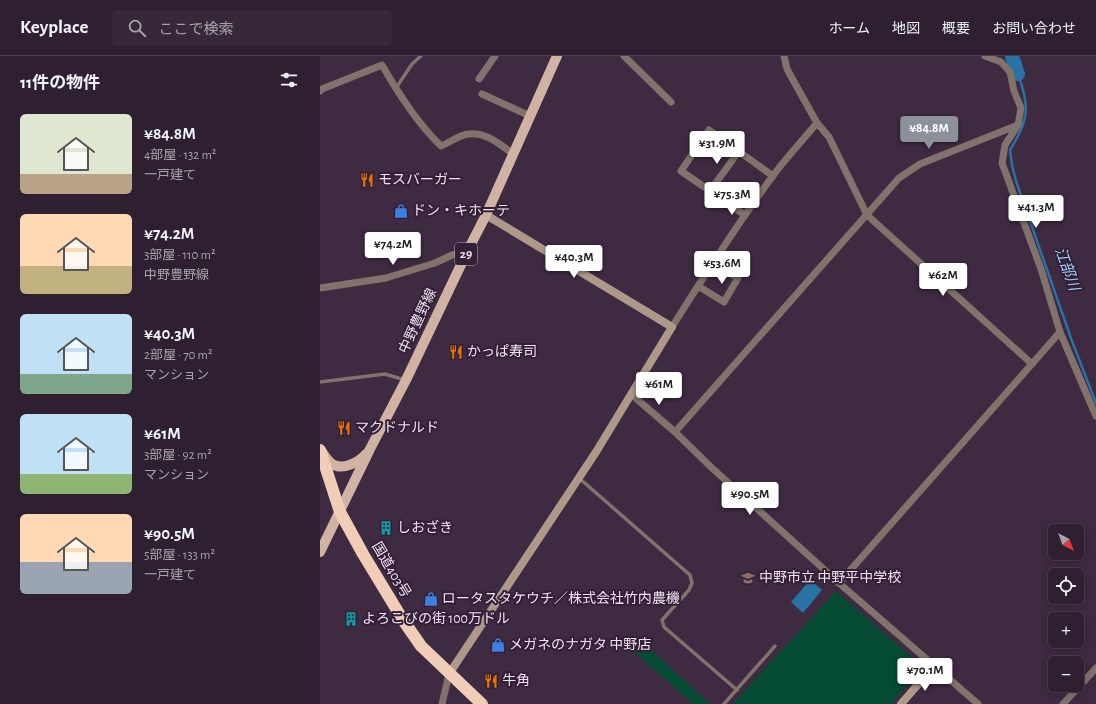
<!DOCTYPE html>
<html lang="ja">
<meta charset="utf-8">
<style>
body{margin:0;font-family:"Alegreya Sans","Noto Sans JP",sans-serif;background:#362839;color:#f1f3f6;height:100vh;display:flex;flex-direction:column;font-size:15px;white-space:nowrap}
*{box-sizing:border-box;margin:0}
p{font-size:13px;color:#a7a3ab}
.icon{flex:none;width:22px;height:22px;fill:none;stroke:currentColor;stroke-width:2;stroke-linecap:round;stroke-linejoin:round}
.map{position:relative;flex:1;overflow:hidden}
.details{display:flex;flex-direction:column;background:#2e2031;width:320px}
.details>*{flex:none}
.needle{width:26px;rotate:139deg}
.buttons{position:absolute;left:728px;top:468px;display:grid;gap:8px}
.buttons a{display:grid;place-items:center;width:36px;height:36px;border-radius:6px;background:#2e2031;box-shadow:0 2px 10px #0003,0 0 0 1px #493e4d;font-size:20px}
.price{position:absolute;translate:-50% -34px;padding:0 9px;border-radius:4px;background:#fff;color:#222;font-size:13px;line-height:26px;filter:drop-shadow(0 1px 2px #0008)}
.price::after{content:'';position:absolute;left:50%;top:24px;width:12px;height:9px;margin-left:-6px;background:inherit;clip-path:polygon(0 0,100% 0,50% 100%)}
.price.selected{background:#8c9099;color:#fff}
ul{padding:0;list-style:none}
li{display:flex;align-items:center;gap:12px;height:100px;padding:0 20px}
li span{display:grid;place-items:center;flex:none;width:112px;height:80px;border-radius:6px;color:#555}
li>.icon{margin-inline-start:auto}
span .icon{width:48px;height:48px;fill:#fffc;stroke-width:1}
li b{font-size:17px}
h2{display:flex;justify-content:space-between;align-items:center;height:48px;padding:0 20px;font-size:17px}
header{display:flex;align-items:center;gap:24px;box-sizing:border-box;height:56px;padding:0 20px;background:#2e2031;border-bottom:1px solid #493e4d}
header strong{font-size:19px}
nav{display:flex;gap:22px;margin-inline-start:auto;font-size:14px}
.search{width:280px;height:36px;background:#362839;display:flex;align-items:center;gap:10px;box-sizing:border-box;padding:0 14px;border-radius:6px;color:#a7a3ab;font-size:15px}
main{display:flex;flex:1;min-height:0}
.map>svg:first-child{display:block}
</style>
<header>
<strong>Keyplace</strong>
<div class="search"><svg class="icon" aria-label="search" viewBox="0 0 24 24"><circle cx="10" cy="10" r="6"/><path d="M15 15l6 6"/></svg>ここで検索</div>
<nav><a>ホーム</a><a>地図</a><a>概要</a><a>お問い合わせ</a></nav>
</header>
<main>
<section class="details">
<h2>11件の物件<svg class="icon" aria-label="filters" viewBox="0 0 24 24"><path d="M4 7h16M4 17h16"/><circle cx="9" cy="7" r="2"/><circle cx="15" cy="17" r="2"/></svg></h2>
<ul>
<li><span style="background:linear-gradient(#dfe7d0 75%,#b9a48a 0)"><svg class="icon" aria-label="home" viewBox="0 0 24 24"><path d="M3 11l9-7 9 7M6 9v11h12V9"/></svg></span><div><b>¥84.8M</b><p>4部屋 · 132 m²</p><p>一戸建て</p></div></li>
<li><span style="background:linear-gradient(#ffd9b3 65%,#c2b280 0)"><svg class="icon" aria-label="home" viewBox="0 0 24 24"><path d="M3 11l9-7 9 7M6 9v11h12V9"/></svg></span><div><b>¥74.2M</b><p>3部屋 · 110 m²</p><p>中野豊野線</p></div></li>
<li><span style="background:linear-gradient(#bfe0f5 75%,#7fa58c 0)"><svg class="icon" aria-label="home" viewBox="0 0 24 24"><path d="M3 11l9-7 9 7M6 9v11h12V9"/></svg></span><div><b>¥40.3M</b><p>2部屋 · 70 m²</p><p>マンション</p></div></li>
<li><span style="background:linear-gradient(#bfe0f5 75%,#8fb573 0)"><svg class="icon" aria-label="home" viewBox="0 0 24 24"><path d="M3 11l9-7 9 7M6 9v11h12V9"/></svg></span><div><b>¥61M</b><p>3部屋 · 92 m²</p><p>マンション</p></div></li>
<li><span style="background:linear-gradient(#ffd9b3 60%,#9aa5b1 0)"><svg class="icon" aria-label="home" viewBox="0 0 24 24"><path d="M3 11l9-7 9 7M6 9v11h12V9"/></svg></span><div><b>¥90.5M</b><p>5部屋 · 133 m²</p><p>一戸建て</p></div></li>
</ul>
</section>
<div class="map">
<svg width="776" height="648" viewBox="0 0 776 648">
<rect width="100%" height="100%" fill="#3e2a41"/>
<g fill="#054b33">
<polygon points="516,535 603,611 571,648 412,648"/>
<polygon points="314,578 390,648 373,648 305,588"/>
</g>
<polygon fill="#2972a6" points="490,524 502,534 483,557 471,546"/>
<g fill="none" stroke-linecap="round" stroke-linejoin="round">
<path stroke="#2972a6" stroke-width="2.5" d="M698,18C710,51 709,64 690,94L692,109L696,125L752,285L776,347"/>
<polyline stroke="#2972a6" stroke-width="14" points="692,0 698,18"/>
<g stroke="#81736b" stroke-width="3.5">
<polyline points="76,32 92,8 101,0"/>
<polyline points="0,326 65,318 85,324"/>
<polyline points="259,422 370,519 372,527 369,534 342,564 344,571 417,634"/>
<polyline points="404,648 455,590"/>
</g>
<g stroke="#81736b" stroke-width="7">
<polyline points="304,0 351,46"/>
<polyline points="464,0 467,13 497,67 509,81 547,159 712,308"/>
<polyline points="665,0 681,6 690,16 694,35 701,52 698,69 685,89 682,107 721,213 740,276 776,360"/>
<polyline points="159,23 175,0"/>
<path d="M0,35L2,33L62,9C78,37 98,68 121,90C128,87 134,83 141,80C161,72 179,87 193,98"/>
<polyline points="162,38 210,60"/>
<polyline points="390,135 419,95"/>
<polyline points="425,159 361,115 389,74 453,120"/>
<polyline points="378,230 404,246 418,222 391,207"/>
<polyline points="0,232 66,222 115,207 132,199 148,194"/>
<path d="M352,271C384,220 416,170 452,121C466,102 482,85 497,67"/>
<polyline points="311,338 355,376 392,412 519,527 658,648"/>
<polyline points="355,376 579,122 600,108 698,69"/>
<polyline points="519,527 740,276"/>
<polyline points="122,648 129,618"/>
<polyline points="743,648 776,612"/>
</g>
<g stroke="#ae988a" stroke-width="8">
<polyline points="129,618 276,396 352,271 166,159"/>
<polyline points="581,648 614,610"/>
</g>
<g stroke="#d0b3a2" stroke-width="10">
<path d="M2,396C5,400 8,405 12,408C23,415 39,406 46,398"/>
<polyline points="0,496 50,393 86,324 148,194 166,159 237,0"/>
</g>
<polyline stroke="#f0cdb7" stroke-width="12" points="0,394 20,456 43,498 83,564 101,590 162,648"/>
</g>
<defs>
<symbol id="restaurant-bare" viewBox="-9 -9 18 18"><path d="M-5-6h1v4h1v-4h1v4h1v-4h1v5L-1.5 .5V6h-2V.5L-5-1ZM5-6V6H3V1.5H1.5Q1.5-4 5-6Z" fill="#e8710a" stroke="#342036" stroke-width="2.5" paint-order="stroke"/></symbol>
<symbol id="shop-bare" viewBox="-9 -9 18 18"><path d="M-5-2.5h2.3a2.7 3.5 0 0 1 5.4 0H5L5.5 6h-11ZM-1.5-2.5h3a1.5 2.3 0 0 0-3 0Z" fill="#3f7fe0" stroke="#342036" stroke-width="2.5" paint-order="stroke"/></symbol>
<symbol id="building-bare" viewBox="-9 -9 18 18"><path d="M-4-6H4V6H1V3H-1V6H-4ZM-2.5-4.3h1.7v1.8h-1.7ZM.8-4.3h1.7v1.8H.8ZM-2.5-1h1.7V.8h-1.7ZM.8-1h1.7V.8H.8Z" fill="#0f9aa8" stroke="#342036" stroke-width="2.5" paint-order="stroke"/></symbol>
<symbol id="school-bare" viewBox="-9 -9 18 18"><path d="M0-5L7-2L0 1L-7-2ZM-4 1L0 2.5L4 1V4Q0 6-4 4Z" fill="#8d6e63" stroke="#342036" stroke-width="2.5" paint-order="stroke"/></symbol>
</defs>
<g fill-rule="evenodd">
<use href="#restaurant-bare" x="37" y="114" width="20" height="20"/>
<use href="#shop-bare" x="71" y="145" width="20" height="20"/>
<use href="#restaurant-bare" x="126" y="286" width="20" height="20"/>
<use href="#restaurant-bare" x="14" y="362" width="20" height="20"/>
<use href="#building-bare" x="56" y="462" width="20" height="20"/>
<use href="#school-bare" x="418" y="512" width="20" height="20"/>
<use href="#shop-bare" x="101" y="533" width="20" height="20"/>
<use href="#building-bare" x="21" y="553" width="20" height="20"/>
<use href="#shop-bare" x="168" y="579" width="20" height="20"/>
<use href="#restaurant-bare" x="161" y="615" width="20" height="20"/>
</g>
<g text-anchor="middle" dominant-baseline="central" stroke-width="4" stroke-linejoin="round" paint-order="stroke">
<rect fill="#342036" stroke="#b6a7b8" stroke-width="1" x="135" y="187" width="22" height="22" rx="3"/>
<g font-size="13" font-weight="bold" fill="#eee1f0">
<text x="146" y="198">29</text>
</g>
<g font-size="14" fill="#eee1f0" stroke="#342036" text-anchor="start">
<text x="58" y="124">モスバーガー</text>
<text x="92" y="155">ドン・キホーテ</text>
<text x="147" y="296">かっぱ寿司</text>
<text x="35" y="372">マクドナルド</text>
<text x="77" y="472">しおざき</text>
<text x="439" y="522">中野市立 中野平中学校</text>
<text x="122" y="543">ロータスタケウチ／株式会社竹内農機</text>
<text x="42" y="563">よろこびの街 100万ドル</text>
<text x="189" y="589">メガネのナガタ 中野店</text>
<text x="182" y="625">牛角</text>
</g>
<g font-size="14" fill="#eee1f0" stroke="#342036">
<text transform="translate(98 265) rotate(-65)">中野豊野線</text>
<text transform="translate(71 514) rotate(59)">国道403号</text>
</g>
<g font-size="15" font-style="italic" fill="#9cd1fd" stroke="#342036">
<text transform="translate(747 213) rotate(70)">江部川</text>
</g>
</g>
</svg>
<div class="buttons">
<a><svg class="needle" viewBox="-14 -14 28 28"><path d="M0-13l5 13h-10z" fill="#e53935"/><path d="M0 13l5-13h-10z" fill="#a7a3ab"/></svg></a>
<a><svg class="icon" aria-label="locate" viewBox="0 0 24 24"><circle cx="12" cy="12" r="6"/><path d="M12 2v4M12 18v4M2 12h4M18 12h4"/></svg></a>
<a>+</a>
<a>−</a>
</div>
<b class="price selected" style="left:609px;top:94px">¥84.8M</b>
<b class="price" style="left:397px;top:109px">¥31.9M</b>
<b class="price" style="left:412px;top:160px">¥75.3M</b>
<b class="price" style="left:716px;top:173px">¥41.3M</b>
<b class="price" style="left:73px;top:210px">¥74.2M</b>
<b class="price" style="left:254px;top:223px">¥40.3M</b>
<b class="price" style="left:402px;top:229px">¥53.6M</b>
<b class="price" style="left:623px;top:241px">¥62M</b>
<b class="price" style="left:339px;top:350px">¥61M</b>
<b class="price" style="left:430px;top:460px">¥90.5M</b>
<b class="price" style="left:605px;top:636px">¥70.1M</b>
</div>
</main>
